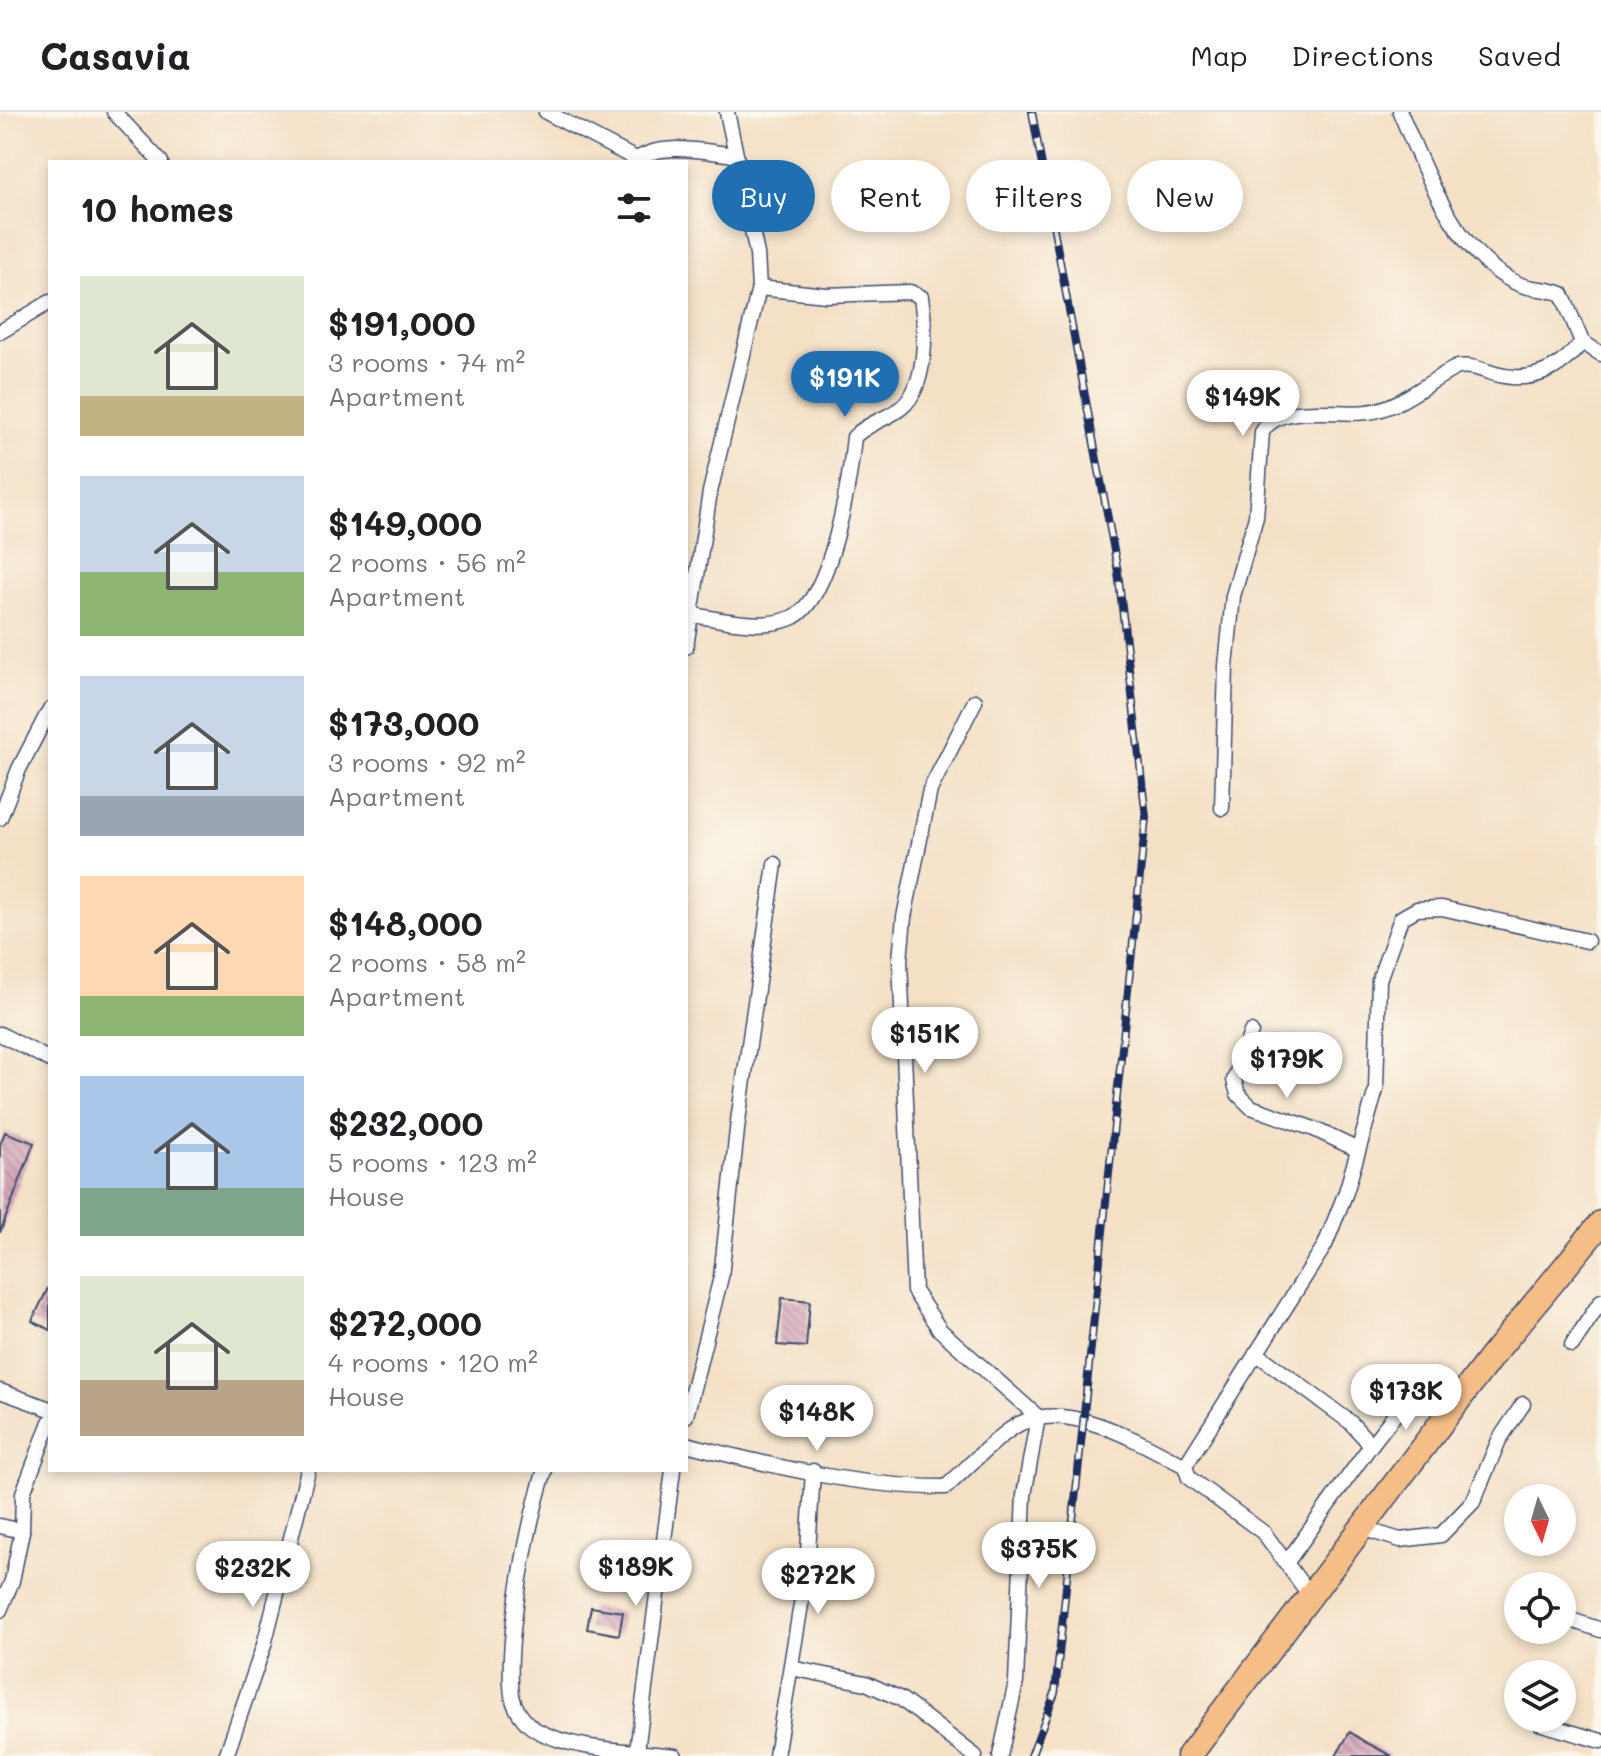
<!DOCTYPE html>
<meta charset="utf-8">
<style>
body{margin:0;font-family:Mali,sans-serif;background:#f6f6f6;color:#202124;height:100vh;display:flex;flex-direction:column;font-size:30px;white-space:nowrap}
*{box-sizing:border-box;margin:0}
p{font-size:26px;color:#757577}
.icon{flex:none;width:44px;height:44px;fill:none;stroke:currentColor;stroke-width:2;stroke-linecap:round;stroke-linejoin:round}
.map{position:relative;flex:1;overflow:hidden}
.drawer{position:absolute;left:48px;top:48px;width:640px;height:1312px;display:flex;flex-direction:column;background:#fff;border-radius:0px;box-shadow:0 4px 12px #0003}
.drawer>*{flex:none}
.guide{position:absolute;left:712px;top:48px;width:760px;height:72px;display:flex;gap:16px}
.needle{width:52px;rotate:175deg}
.fabs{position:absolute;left:1504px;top:1372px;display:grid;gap:16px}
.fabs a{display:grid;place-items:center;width:72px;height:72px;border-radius:50%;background:#fff;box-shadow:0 4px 12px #0003;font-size:40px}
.price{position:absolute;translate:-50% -68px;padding:0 18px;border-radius:28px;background:#fff;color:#222;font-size:26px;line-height:52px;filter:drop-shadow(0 2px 4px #0008)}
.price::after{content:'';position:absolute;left:50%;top:48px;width:24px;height:18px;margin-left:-12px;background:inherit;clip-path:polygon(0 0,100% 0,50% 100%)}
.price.selected{background:#1f6fb2;color:#fff}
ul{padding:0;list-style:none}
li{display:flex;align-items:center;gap:24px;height:200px;padding:0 32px}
li span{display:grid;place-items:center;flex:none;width:224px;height:160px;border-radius:0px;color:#555}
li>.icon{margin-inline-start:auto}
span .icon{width:96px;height:96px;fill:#fffc;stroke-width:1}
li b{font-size:34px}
h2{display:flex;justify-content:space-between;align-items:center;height:96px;padding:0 32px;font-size:34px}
.pill{padding:0 28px;border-radius:36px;background:#fff;box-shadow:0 4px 12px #0003;font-size:28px;line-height:72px}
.pill.selected{background:#1f6fb2;color:#fff}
header{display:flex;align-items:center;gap:48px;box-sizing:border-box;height:112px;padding:0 40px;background:#fff;border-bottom:2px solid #e0e0e0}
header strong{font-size:38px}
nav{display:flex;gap:44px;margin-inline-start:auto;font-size:28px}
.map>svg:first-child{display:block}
</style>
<header>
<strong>Casavia</strong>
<nav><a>Map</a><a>Directions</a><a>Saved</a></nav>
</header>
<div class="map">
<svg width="1601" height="1644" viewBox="0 0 1601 1644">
<defs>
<pattern id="building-back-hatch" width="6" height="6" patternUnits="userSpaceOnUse" patternTransform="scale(2)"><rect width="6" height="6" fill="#d5a6b9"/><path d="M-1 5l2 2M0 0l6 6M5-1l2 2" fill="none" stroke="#ac889a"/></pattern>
</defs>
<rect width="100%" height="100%" fill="#fbf7ec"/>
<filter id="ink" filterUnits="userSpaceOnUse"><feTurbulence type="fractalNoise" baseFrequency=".0125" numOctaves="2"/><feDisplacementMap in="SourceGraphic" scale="16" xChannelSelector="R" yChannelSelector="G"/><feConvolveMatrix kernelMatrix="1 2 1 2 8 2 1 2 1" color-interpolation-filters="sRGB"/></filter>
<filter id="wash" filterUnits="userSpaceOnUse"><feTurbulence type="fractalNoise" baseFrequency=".006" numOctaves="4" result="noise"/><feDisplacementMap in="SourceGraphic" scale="32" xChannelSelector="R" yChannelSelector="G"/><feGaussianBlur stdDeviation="1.8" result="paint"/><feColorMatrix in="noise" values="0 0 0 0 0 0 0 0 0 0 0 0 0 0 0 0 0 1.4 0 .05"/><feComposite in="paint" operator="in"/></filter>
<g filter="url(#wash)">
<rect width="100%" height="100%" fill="#f4e0c5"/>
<g id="blocks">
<g fill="url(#building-back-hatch)">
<polygon points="5,1020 34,1031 0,1121 0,1033"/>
<polygon points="50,1172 50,1218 32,1209"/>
<polygon points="782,1186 810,1189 806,1235 777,1233"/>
<polygon points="591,1495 623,1500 619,1523 587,1517"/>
<polygon points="1350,1620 1365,1630 1392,1644 1336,1644"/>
</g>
</g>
</g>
<g filter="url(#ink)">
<use href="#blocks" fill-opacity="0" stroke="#3c4a6d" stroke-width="2"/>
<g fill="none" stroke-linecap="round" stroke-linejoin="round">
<defs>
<g id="minor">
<polyline points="114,0 161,50"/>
<polyline points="546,0 636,47"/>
<path d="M1400,0C1425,58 1457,147 1521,173C1534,178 1549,176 1562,182L1582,230L1601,242"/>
<path d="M633,50C659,28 705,40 736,43"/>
<polyline points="0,220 50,190"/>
<path d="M694,503C722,508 763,518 791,506C832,489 850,366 854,325C867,311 888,307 902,295C928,273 926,215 921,185L910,180L826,183L759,176"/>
<polyline points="686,535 710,380 759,176 757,142 727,0"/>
<polyline points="975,589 930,678 904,805 900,848 914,1179 940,1218 1038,1305 1024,1383 1016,1570 1000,1644"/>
<path d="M1222,696L1226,554L1233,484L1256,405L1262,320C1280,289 1337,304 1368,300C1401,296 1429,268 1458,255C1472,253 1482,258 1495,262C1531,272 1560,258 1582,230"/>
<polyline points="0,706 19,657 50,597"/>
<polyline points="1251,920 1234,968 1238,982 1251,995 1314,1017 1358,1038"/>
<polyline points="0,922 50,948"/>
<polyline points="1572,1233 1601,1189"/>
<polyline points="1256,1241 1350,1310 1371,1333 1287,1450"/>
<polyline points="0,1279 50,1297"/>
<polyline points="686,1304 721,1165 738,1009 775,752"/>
<path d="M686,1332C767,1353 861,1376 946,1375C967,1356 988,1333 1011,1317C1059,1281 1141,1331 1185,1354"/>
<polyline points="1371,1333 1411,1282"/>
<path d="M545,1358C528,1410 505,1529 512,1583C514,1596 524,1611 536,1618C577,1640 630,1638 675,1644"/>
<polyline points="0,1414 22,1419"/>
<polyline points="1361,1416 1400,1428 1441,1423 1473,1390 1499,1328 1523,1292"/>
<polyline points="1311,1485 1264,1421 1189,1366 1185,1354 1325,1133 1346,1080 1376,978 1379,868 1401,806 1417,797 1442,796 1587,829"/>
<polyline points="1517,1491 1518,1491"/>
<polyline points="0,1498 12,1469 22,1419 23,1381 50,1310"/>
<polyline points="1562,1505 1601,1518"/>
<polyline points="791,1556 866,1571 901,1587 975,1644"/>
<polyline points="1539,1611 1601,1629"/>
<polyline points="637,1639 673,1358"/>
<polyline points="226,1644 264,1533 308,1358"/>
<polyline points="776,1644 807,1456 813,1359"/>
</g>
<polyline id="primary" points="1189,1644 1491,1245 1601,1111"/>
</defs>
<use href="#minor" stroke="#3c4a6d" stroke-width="17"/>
<use href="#primary" stroke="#3c4a6d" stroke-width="27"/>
<use href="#minor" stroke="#fff" stroke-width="14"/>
<use href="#primary" stroke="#f6be87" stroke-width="24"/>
<defs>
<polyline id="rail" points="1031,1644 1055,1581 1146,705 1118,460 1032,0"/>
</defs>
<use href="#rail" stroke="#1b2f5e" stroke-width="8"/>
<use href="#rail" stroke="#fbf7ec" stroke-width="5" stroke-dasharray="15" stroke-linecap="butt"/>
</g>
</g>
</svg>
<div class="fabs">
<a><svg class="needle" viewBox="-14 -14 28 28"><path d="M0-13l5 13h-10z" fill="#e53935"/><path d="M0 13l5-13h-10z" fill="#757577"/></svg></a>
<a><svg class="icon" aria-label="locate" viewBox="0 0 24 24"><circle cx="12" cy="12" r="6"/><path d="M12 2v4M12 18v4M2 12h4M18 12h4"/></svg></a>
<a><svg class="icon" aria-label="layers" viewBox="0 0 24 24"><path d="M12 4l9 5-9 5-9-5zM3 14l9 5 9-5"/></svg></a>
</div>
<b class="price selected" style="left:845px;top:307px">$191K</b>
<b class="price" style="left:1243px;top:326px">$149K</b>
<b class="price" style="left:925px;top:963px">$151K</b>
<b class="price" style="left:1287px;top:988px">$179K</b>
<b class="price" style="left:1406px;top:1320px">$173K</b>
<b class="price" style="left:817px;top:1341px">$148K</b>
<b class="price" style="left:1039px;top:1478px">$375K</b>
<b class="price" style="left:636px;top:1496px">$189K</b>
<b class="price" style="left:253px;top:1497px">$232K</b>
<b class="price" style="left:818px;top:1504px">$272K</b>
<div class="guide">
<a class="pill selected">Buy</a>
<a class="pill">Rent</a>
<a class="pill">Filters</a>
<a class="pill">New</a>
</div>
<section class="drawer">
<h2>10 homes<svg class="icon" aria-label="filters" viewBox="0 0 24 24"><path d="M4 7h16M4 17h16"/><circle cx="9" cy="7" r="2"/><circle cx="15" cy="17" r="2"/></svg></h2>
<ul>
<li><span style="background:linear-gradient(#dfe7d0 75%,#c2b280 0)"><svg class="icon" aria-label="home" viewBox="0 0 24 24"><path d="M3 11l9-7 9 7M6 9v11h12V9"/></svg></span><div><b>$191,000</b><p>3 rooms · 74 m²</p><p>Apartment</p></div></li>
<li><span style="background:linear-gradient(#c9d6e8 60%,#8fb573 0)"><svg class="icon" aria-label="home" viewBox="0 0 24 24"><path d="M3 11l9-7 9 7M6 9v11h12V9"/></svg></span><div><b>$149,000</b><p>2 rooms · 56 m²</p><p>Apartment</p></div></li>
<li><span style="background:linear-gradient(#c9d6e8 75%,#9aa5b1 0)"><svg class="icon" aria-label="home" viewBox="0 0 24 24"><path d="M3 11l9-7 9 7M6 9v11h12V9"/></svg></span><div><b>$173,000</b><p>3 rooms · 92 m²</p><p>Apartment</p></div></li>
<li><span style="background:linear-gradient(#ffd9b3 75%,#8fb573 0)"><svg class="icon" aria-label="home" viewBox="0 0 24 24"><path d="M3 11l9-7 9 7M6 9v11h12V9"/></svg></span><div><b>$148,000</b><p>2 rooms · 58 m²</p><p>Apartment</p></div></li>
<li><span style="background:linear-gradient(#a9c7e8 70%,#7fa58c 0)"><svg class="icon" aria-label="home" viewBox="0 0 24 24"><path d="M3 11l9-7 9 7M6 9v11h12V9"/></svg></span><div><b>$232,000</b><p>5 rooms · 123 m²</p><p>House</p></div></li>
<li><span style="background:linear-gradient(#dfe7d0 65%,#b9a48a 0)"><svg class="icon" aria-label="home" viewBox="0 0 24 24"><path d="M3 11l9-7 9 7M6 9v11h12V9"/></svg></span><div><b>$272,000</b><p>4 rooms · 120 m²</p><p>House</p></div></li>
</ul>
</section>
</div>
